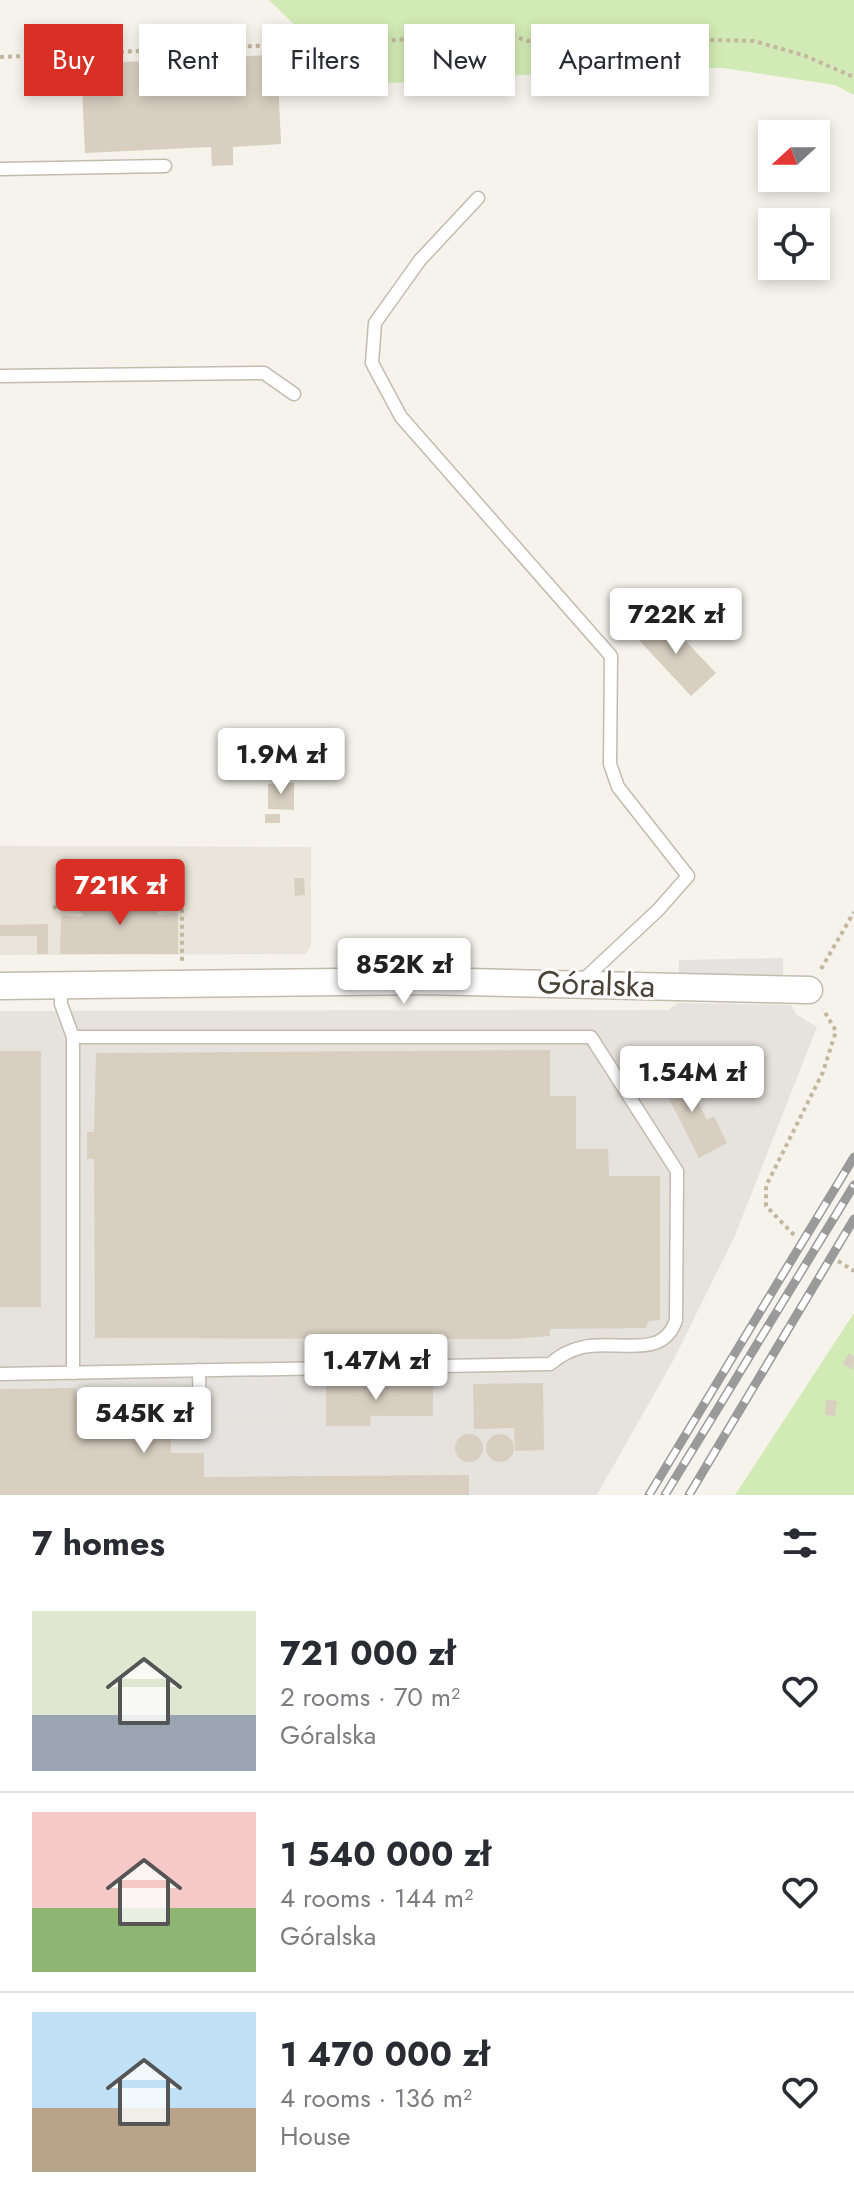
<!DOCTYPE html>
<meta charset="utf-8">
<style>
body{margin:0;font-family:Jost,sans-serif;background:#f7f7f7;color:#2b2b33;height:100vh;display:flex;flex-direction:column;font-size:30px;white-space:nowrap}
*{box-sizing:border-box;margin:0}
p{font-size:26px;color:#7c7c81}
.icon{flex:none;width:44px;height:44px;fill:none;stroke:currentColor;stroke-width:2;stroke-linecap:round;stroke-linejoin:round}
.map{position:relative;height:1495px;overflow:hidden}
.side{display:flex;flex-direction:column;background:#fff;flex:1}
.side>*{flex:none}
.guide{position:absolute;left:24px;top:24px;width:806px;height:72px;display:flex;gap:16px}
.needle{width:52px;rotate:249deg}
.controls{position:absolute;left:758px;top:120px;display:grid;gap:16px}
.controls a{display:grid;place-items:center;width:72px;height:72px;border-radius:0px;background:#fff;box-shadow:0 4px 12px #0003;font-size:40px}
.price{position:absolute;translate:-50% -68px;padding:0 18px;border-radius:8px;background:#fff;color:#222;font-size:26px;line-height:52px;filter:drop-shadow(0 2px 4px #0008)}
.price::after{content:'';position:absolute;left:50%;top:48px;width:24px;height:18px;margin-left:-12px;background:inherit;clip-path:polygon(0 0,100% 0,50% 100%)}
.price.current{background:#d93025;color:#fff}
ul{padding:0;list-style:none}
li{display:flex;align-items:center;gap:24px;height:200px;padding:0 32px}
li+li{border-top:2px solid #e1e1e2}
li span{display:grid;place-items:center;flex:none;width:224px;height:160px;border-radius:0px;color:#555}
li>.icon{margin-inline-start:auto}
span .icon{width:96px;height:96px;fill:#fffc;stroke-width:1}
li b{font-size:34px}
h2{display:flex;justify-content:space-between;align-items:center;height:96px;padding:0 32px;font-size:34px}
.chip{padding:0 28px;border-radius:0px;background:#fff;box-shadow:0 4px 12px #0003;font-size:28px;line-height:72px}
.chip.current{background:#d93025;color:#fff}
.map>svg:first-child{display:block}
</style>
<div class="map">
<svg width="854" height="1495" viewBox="0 0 854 1495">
<rect width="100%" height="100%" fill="#f6f3ec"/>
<polygon fill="#eae5da" points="0,846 311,847 311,946 306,954 0,955"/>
<polygon fill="#e6e2dd" points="678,1003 791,1005 796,1014 817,1027 734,1238 674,1359 597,1495 0,1495 0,1011 668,1010"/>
<g fill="#d2eab5">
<polygon points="269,0 854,0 854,95 835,85 723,68 607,70 307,88 305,35"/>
<polygon points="854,1313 854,1495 735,1495"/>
</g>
<g fill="#e5e3e0">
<polygon points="783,958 783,978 679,978 679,960"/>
<polygon points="279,1385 278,1404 288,1404 288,1414 213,1414 214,1404 232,1403 233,1386"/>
<polygon points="373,1418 423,1418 433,1431 430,1464 207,1466 207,1426 321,1424 322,1427 373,1428"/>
</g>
<g fill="#d8cfc1">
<polygon points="272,55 278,78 281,144 233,147 233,165 212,166 211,147 85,153 81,64"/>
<polygon points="661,615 716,673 691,696 637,638"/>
<polygon points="294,783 294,810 268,809 268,784"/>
<rect x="265" y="814" width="15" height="9"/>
<polygon points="294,878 304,878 305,895 295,896"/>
<polygon points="81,895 158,895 158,915 178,913 178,954 60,954 61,915 80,917 83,914 80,912"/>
<polygon points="48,924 48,954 37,954 37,936 0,936 0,925"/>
<polygon points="550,1050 550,1096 576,1096 576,1149 608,1149 609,1176 660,1176 660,1320 649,1321 646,1328 550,1329 550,1336 514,1339 95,1338 94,1159 87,1159 87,1132 94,1132 96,1053"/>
<rect x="0" y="1051" width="41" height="256"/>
<polygon points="679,1066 707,1120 714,1116 727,1143 699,1158 658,1077"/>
<polygon points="849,1353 854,1357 853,1370 843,1364"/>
<polygon points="326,1383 433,1384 433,1416 371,1416 370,1426 326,1426"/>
<polygon points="543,1383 544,1450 515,1451 514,1428 474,1429 473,1384"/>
<polygon points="76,1388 76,1394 94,1394 94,1398 170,1397 171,1453 204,1453 204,1477 469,1475 469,1495 0,1495 0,1389"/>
<polygon points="826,1400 837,1401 835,1416 825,1415"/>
<circle cx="500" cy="1448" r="14"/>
<circle cx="469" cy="1448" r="14"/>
</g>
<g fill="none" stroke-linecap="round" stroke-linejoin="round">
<defs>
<g id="service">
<polyline points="0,169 165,166"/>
<polyline points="478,198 420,260 375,323 372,363 401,417 611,656 610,764 618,787 688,876 658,910 580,983"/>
<polyline points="0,376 264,373 294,394"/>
<polyline points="61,986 61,1004 73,1037 73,1373"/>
<polyline points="199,1370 200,1427"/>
<path d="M0,1374L550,1364C560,1356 569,1350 583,1347C616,1339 663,1361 676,1320L677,1171L591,1037H73"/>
</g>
<polyline id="minor" points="0,986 425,981 809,990"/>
</defs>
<use href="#service" stroke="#c2bbae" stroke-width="15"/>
<use href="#minor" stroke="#c2bbae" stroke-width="29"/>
<g stroke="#c4b79f" stroke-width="4" stroke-dasharray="4 4" stroke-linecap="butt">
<polyline points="0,57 511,35 527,41 593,37 754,41 803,55 854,77"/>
<polyline points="54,909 63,891 182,888 182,961"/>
<polyline points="821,969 854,912"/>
<polyline points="794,1235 766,1206 766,1186 823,1072 836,1031 823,1009"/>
<polyline points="838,1261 854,1271"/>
</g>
<use href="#service" stroke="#fff" stroke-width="12"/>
<use href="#minor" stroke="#fff" stroke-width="26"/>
<defs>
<g id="rail">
<polyline points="649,1495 854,1157"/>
<polyline points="665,1495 854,1185"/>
<polyline points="689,1495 854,1219"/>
</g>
</defs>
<use href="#rail" stroke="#9a9a9a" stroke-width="9"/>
<use href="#rail" stroke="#fff" stroke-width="6" stroke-dasharray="18" stroke-linecap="butt"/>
</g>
<g text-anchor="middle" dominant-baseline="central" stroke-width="6" stroke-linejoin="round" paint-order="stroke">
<g font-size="32" fill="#4b4439" stroke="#fff">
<text transform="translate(596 984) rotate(2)">Góralska</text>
</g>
</g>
</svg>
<div class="controls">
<a><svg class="needle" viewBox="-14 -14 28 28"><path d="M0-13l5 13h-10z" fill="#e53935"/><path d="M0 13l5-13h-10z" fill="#7c7c81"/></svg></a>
<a><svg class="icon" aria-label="locate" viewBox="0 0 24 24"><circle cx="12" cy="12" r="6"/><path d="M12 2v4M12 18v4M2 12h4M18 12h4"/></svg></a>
</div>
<b class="price" style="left:676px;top:656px">722K zł</b>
<b class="price" style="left:281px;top:796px">1.9M zł</b>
<b class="price current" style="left:120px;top:927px">721K zł</b>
<b class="price" style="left:404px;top:1006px">852K zł</b>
<b class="price" style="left:692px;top:1114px">1.54M zł</b>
<b class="price" style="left:376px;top:1402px">1.47M zł</b>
<b class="price" style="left:144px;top:1455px">545K zł</b>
<div class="guide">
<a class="chip current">Buy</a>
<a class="chip">Rent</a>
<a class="chip">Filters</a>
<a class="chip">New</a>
<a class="chip">Apartment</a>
</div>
</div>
<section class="side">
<h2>7 homes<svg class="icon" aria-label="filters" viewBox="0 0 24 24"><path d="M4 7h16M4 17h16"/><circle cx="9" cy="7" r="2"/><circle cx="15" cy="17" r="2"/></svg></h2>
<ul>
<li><span style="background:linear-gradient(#dfe7d0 65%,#9aa5b1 0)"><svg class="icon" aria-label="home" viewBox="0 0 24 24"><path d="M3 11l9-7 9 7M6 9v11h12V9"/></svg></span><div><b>721 000 zł</b><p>2 rooms · 70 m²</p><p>Góralska</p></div><svg class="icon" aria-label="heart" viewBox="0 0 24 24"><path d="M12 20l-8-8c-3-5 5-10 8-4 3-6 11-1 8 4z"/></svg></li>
<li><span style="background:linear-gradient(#f6c9c9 60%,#8fb573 0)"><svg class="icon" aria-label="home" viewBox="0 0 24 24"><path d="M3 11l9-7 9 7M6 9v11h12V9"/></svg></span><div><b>1 540 000 zł</b><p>4 rooms · 144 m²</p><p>Góralska</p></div><svg class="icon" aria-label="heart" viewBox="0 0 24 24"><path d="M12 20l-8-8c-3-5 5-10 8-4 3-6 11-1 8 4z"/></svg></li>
<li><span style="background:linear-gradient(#bfe0f5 60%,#b9a48a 0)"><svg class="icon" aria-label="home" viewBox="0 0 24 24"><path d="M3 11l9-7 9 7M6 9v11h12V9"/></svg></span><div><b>1 470 000 zł</b><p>4 rooms · 136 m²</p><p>House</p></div><svg class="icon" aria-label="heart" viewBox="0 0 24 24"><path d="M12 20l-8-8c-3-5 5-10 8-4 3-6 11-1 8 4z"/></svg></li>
</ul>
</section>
